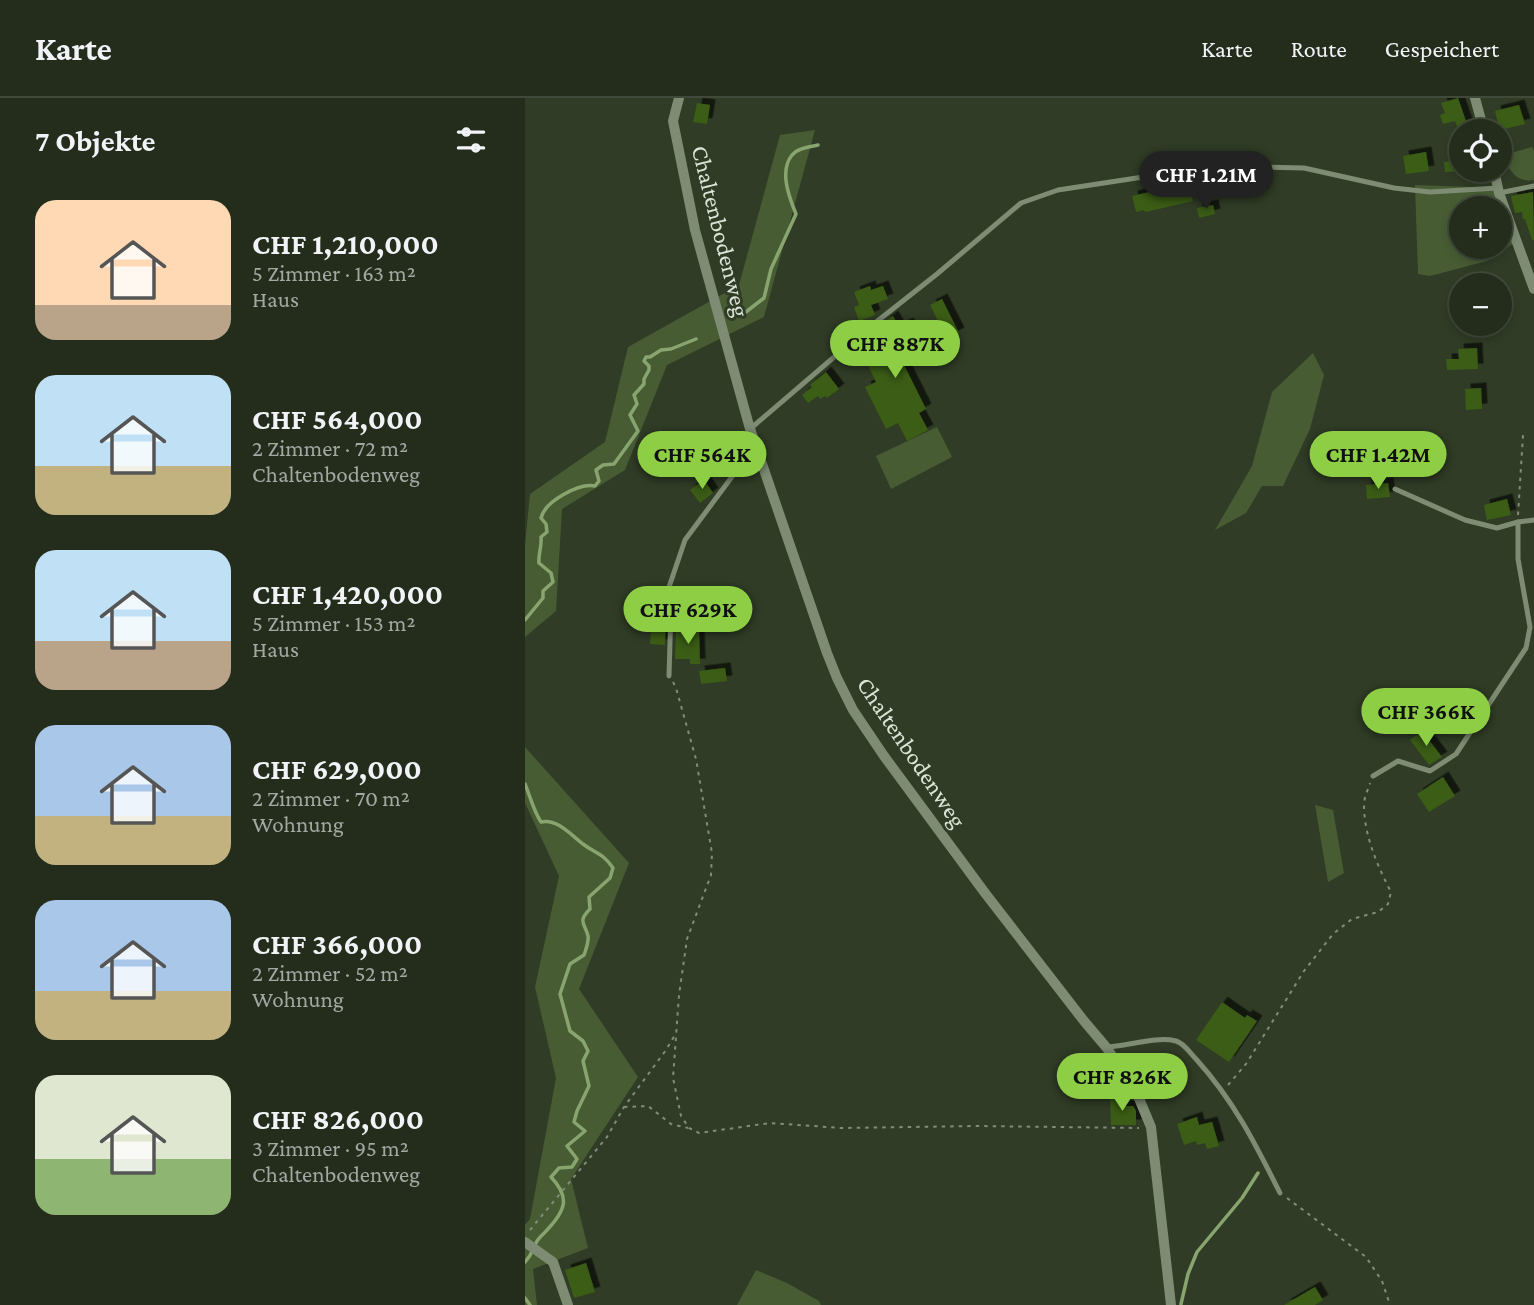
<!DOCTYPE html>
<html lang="de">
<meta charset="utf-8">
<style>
body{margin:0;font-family:"Crimson Pro",serif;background:#2c3525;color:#f1f3f6;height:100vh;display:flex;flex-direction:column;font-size:26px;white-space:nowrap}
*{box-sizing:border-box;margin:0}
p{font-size:23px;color:#a3a8a3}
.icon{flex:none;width:38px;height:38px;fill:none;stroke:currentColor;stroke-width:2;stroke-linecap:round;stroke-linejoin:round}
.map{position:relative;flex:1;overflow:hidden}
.drawer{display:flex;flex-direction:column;background:#242d1c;width:525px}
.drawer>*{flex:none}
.fabs{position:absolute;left:924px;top:21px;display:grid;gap:14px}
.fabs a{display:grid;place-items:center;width:63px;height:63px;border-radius:50%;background:#242d1c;box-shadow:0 4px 10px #0003,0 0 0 2px #41493b;font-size:35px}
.price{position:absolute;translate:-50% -60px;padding:0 16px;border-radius:24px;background:#8dce45;color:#111;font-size:23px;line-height:46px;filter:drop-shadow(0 2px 4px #0008)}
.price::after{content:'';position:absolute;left:50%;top:42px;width:21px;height:16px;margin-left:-10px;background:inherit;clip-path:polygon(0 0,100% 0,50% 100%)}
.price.selected{background:#222;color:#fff}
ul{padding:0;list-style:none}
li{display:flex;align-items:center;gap:21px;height:175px;padding:0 35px}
li span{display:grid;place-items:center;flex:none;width:196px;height:140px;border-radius:21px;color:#555}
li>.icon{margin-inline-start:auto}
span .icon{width:84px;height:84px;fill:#fffc;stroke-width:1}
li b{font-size:30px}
h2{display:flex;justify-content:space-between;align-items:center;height:84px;padding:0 35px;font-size:30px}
header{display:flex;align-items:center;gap:42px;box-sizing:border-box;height:98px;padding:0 35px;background:#242d1c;border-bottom:2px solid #41493b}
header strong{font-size:33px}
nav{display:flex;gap:38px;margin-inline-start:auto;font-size:24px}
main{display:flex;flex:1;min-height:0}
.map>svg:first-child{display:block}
</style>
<header>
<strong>Karte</strong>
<nav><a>Karte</a><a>Route</a><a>Gespeichert</a></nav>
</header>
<main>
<section class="drawer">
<h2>7 Objekte<svg class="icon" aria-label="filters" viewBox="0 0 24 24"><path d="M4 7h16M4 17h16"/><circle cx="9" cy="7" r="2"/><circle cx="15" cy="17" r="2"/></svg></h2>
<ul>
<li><span style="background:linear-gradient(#ffd9b3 75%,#b9a48a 0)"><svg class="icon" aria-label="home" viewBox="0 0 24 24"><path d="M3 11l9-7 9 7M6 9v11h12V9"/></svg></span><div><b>CHF 1,210,000</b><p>5 Zimmer · 163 m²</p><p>Haus</p></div></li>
<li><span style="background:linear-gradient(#bfe0f5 65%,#c2b280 0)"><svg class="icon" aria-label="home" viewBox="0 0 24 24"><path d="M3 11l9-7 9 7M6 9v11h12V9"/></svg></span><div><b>CHF 564,000</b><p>2 Zimmer · 72 m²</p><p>Chaltenbodenweg</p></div></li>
<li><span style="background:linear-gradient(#bfe0f5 65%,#b9a48a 0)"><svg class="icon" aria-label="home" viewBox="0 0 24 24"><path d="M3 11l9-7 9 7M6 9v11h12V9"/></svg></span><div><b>CHF 1,420,000</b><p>5 Zimmer · 153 m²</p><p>Haus</p></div></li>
<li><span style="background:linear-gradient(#a9c7e8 65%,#c2b280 0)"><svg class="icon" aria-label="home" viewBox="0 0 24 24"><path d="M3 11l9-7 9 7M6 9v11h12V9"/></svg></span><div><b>CHF 629,000</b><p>2 Zimmer · 70 m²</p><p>Wohnung</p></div></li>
<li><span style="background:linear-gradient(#a9c7e8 65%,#c2b280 0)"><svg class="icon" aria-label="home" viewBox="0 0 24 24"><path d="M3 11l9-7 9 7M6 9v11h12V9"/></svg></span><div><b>CHF 366,000</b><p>2 Zimmer · 52 m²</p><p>Wohnung</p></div></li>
<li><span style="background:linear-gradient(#dfe7d0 60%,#8fb573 0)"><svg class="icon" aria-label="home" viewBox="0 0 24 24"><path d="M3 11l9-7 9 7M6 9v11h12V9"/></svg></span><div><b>CHF 826,000</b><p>3 Zimmer · 95 m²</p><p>Chaltenbodenweg</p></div></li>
</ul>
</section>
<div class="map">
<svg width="1009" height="1207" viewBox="0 0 1009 1207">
<defs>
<filter id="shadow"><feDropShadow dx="5.5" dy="-5.5" stdDeviation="0" flood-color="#0009"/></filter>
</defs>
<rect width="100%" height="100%" fill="#303c26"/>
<g fill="#475c33" fill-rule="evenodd">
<polygon points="290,32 239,219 142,267 100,372 37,411 31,513 0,539 0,447 5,396 80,344 103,249 214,187 255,37"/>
<path d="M1007,49L1009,53V82C995,84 988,78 982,66L987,61L986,55Z"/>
<path d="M890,87L973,90L989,145L962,163L905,178L893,176ZM936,110H975V149H936Z"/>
<polygon points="788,255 799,277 785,331 758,388 737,388 721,415 690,432 727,368 747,294"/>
<polygon points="412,329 427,359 366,391 351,358"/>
<polygon points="0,649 104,765 54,891 113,979 46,1081 63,1150 8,1171 12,1207 0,1207 0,1127 5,1121 31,980 10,889 34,778 0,705"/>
<polygon points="790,707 808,712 819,775 803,784"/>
<polygon points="231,1172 262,1185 294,1203 296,1207 212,1207"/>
</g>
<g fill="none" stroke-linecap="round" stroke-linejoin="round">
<g stroke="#88a46f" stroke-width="3.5">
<path d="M217,217L239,200L246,171L271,116C264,99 254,73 267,57C273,50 284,49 293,47"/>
<path d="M0,522L18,500V493L28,484L26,475L14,465C13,456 17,449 16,439L22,434L21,426L16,420C20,403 54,385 70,388L74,383L71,372L78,367L89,366L113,333L105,317L112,306L109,297L119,286V281L124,272V268L119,263L121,259H125L136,252L146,251L171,241"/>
<path d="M0,686C5,698 9,714 16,724C32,720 46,737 58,746C71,756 78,755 88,770L85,780L64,799L65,811C52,824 60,825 63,838C64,844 61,851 59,857L45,866L35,896L45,933L58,943L63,953L58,963L64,988L52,1013L49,1024L60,1033L42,1048L52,1061L47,1069L34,1070L26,1079C46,1100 40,1113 22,1132C19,1136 13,1140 11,1145C6,1154 8,1155 0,1164"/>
<polyline points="0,1200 5,1207"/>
<polyline points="656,1206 663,1176 672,1154 717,1100 733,1075"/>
</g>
</g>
<g fill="#3b5d14" filter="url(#shadow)">
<polygon points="933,0 943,29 933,31 930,23 918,26 915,17 920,15 916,5"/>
<polygon points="172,5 185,7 182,26 168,24"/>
<polygon points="994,7 1000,26 975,32 970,13"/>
<polygon points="936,49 936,73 920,74 919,64 925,63 923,51"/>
<polygon points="901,54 904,73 881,76 878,58"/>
<polygon points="664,85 668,103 625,113 620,114 619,112 611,114 607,98"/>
<polygon points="1008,94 1009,142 1007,142 1000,121 998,121 997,114 990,115 986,98"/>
<polygon points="688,107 690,116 674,120 672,110"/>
<polygon points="345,188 346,192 358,188 363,201 346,207 350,217 334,223 329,209 334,207 329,194"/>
<polygon points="417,201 434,235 422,241 405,207"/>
<polygon points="368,218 374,229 383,225 397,253 377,263 401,311 394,315 403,332 382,343 373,325 361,331 340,289 351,284 334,249 365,234 360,224"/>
<polygon points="952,250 953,271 922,272 921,261 934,261 933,251"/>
<polygon points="301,274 314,291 302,300 300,298 295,301 293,298 283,305 277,297 287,289 285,287"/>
<polygon points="956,290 957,311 941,312 940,291"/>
<polygon points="179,382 188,395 175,405 165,392"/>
<polygon points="863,385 865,399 842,401 841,387"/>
<polygon points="982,401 986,417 962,422 959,407"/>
<polygon points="128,509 141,509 140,547 125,546"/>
<polygon points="174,531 175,566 165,566 165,561 150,561 151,532"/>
<polygon points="200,570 202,583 176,586 174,573"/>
<polygon points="897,633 917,659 904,667 885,642"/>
<polygon points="918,679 930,698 904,714 892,696"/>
<polygon points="697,904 720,920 722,917 732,923 704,964 671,942"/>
<polygon points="591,983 593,996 568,999 567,985"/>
<polygon points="585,1001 599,1001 599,1008 608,1008 611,1013 611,1027 586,1027"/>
<polygon points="672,1019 674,1027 687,1024 694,1048 682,1051 680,1045 672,1047 671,1043 659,1047 652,1026"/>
<polygon points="61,1165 70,1194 49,1200 40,1172"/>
<polygon points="790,1189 798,1202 790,1207 759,1207"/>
</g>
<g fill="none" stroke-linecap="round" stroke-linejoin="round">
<g stroke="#828c7b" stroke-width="2" stroke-dasharray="3.5 5" stroke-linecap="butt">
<polyline points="993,417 998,337"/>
<polyline points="148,584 151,590 171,661 187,755 186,777 162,841 154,897 148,980 156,1018 164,1030 174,1035 245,1025 316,1030 451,1028 614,1030"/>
<path d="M703,987L721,966L779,873L808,836L827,821L853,814L863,806L866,794C852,767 839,737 839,707C839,699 843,692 845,685"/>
<polyline points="99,1009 123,1008 146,1026 163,1030"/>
<polyline points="762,1100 841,1159 857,1183 865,1207"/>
<polyline points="5,1132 82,1039 99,1009 141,952 151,935"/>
</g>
<g stroke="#7e8c73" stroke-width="5">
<polyline points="974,95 1009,88"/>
<polyline points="225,331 336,236 412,176 496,105 533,92 651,74 728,69 779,70 869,90 905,94 973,90"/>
<polyline points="870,391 940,422 972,430 993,424 1009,422"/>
<polyline points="144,578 146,510 143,492 160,442 209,376 232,351"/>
<polyline points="848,678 873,663 905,673 931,656 1001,550 1005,529 993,461 993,424"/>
<path d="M581,949C603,948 631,938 651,943C659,945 665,955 671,961C709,1003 730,1045 755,1095"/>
</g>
<g stroke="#7e8c73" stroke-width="10">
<polyline points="154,0 148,23 170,132 225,331 302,555 312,580 328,612 359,658 460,795 559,923 581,949 610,991 626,1029 646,1207"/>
<polyline points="950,0 959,33"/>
<polyline points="969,72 974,95 1009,191"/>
<polyline points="0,1144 28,1164 43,1207"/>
</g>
</g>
<g text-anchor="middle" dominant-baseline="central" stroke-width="6" stroke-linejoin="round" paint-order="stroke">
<g font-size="24" fill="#dce4d7" stroke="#303c26">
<text transform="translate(196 133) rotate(76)">Chaltenbodenweg</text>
<text transform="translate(387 654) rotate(56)">Chaltenbodenweg</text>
</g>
</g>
</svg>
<div class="fabs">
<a><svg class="icon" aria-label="locate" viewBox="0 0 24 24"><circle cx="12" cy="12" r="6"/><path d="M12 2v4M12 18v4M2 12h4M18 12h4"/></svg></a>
<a>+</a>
<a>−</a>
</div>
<b class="price selected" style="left:681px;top:113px">CHF 1.21M</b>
<b class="price" style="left:370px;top:282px">CHF 887K</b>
<b class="price" style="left:177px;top:393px">CHF 564K</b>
<b class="price" style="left:853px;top:393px">CHF 1.42M</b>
<b class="price" style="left:163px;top:548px">CHF 629K</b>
<b class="price" style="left:901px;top:650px">CHF 366K</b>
<b class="price" style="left:597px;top:1015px">CHF 826K</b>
</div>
</main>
